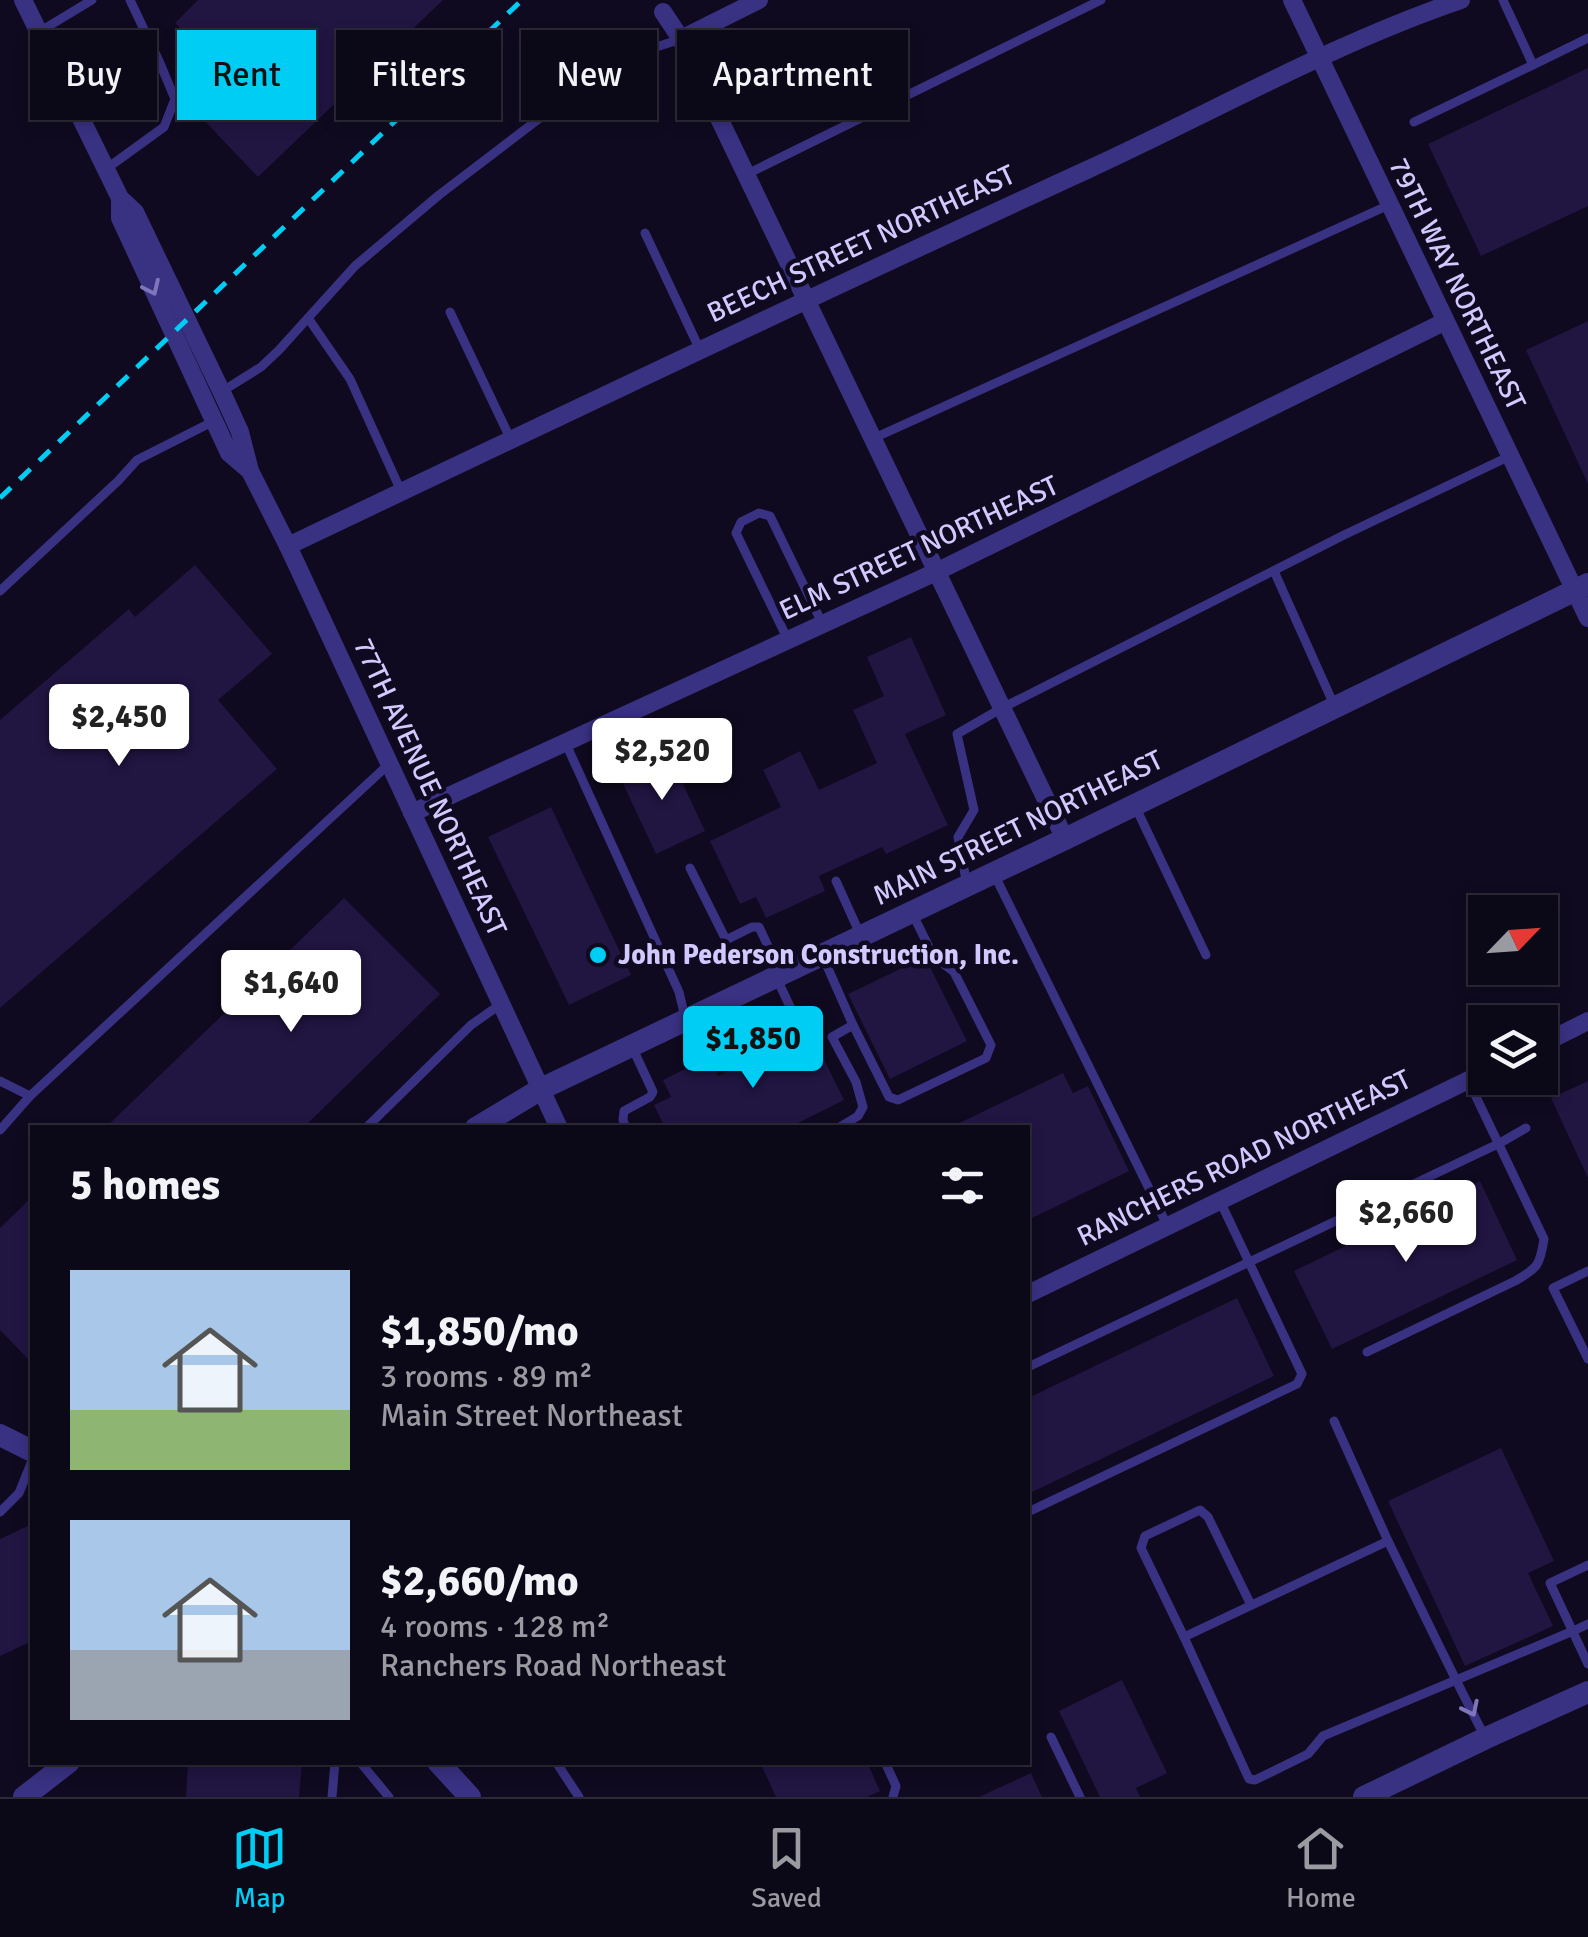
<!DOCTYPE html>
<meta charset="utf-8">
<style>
body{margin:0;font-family:Signika,sans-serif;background:#191624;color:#f1f3f6;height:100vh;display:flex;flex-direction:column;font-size:38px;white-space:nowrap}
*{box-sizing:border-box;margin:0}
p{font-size:32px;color:#9a9aa1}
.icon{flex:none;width:55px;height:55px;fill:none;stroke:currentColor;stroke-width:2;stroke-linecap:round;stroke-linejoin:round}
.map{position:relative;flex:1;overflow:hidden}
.drawer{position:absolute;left:30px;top:1125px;width:1000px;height:640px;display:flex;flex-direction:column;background:#0b0817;border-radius:0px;box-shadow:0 5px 15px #0003,0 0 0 2px #2b2936}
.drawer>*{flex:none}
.hud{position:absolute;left:30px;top:30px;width:1000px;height:90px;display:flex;gap:20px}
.needle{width:65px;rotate:65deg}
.tools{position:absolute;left:1468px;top:895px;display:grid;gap:20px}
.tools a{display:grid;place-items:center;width:90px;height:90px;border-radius:0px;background:#0b0817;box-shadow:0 5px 15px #0003,0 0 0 2px #2b2936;font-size:50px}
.price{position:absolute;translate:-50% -85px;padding:0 22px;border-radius:10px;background:#fff;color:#222;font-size:32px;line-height:65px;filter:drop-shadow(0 2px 5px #0008)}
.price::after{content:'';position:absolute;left:50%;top:60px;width:30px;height:22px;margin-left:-15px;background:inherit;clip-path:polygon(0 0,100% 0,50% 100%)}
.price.active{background:#00cdf4;color:#111}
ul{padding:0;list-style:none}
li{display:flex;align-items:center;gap:30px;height:250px;padding:0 40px}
li span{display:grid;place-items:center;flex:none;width:280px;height:200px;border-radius:0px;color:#555}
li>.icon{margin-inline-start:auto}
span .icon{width:120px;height:120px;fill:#fffc;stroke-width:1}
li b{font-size:42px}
h2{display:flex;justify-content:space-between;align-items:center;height:120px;padding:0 40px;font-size:42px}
.tag{padding:0 35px;border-radius:0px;background:#0b0817;box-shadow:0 5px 15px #0003,0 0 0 2px #2b2936;font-size:35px;line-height:90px}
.tag.active{background:#00cdf4;color:#111}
.tab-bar{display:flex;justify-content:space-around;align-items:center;height:140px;border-top:2px solid #2b2936;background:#0b0817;font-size:28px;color:#9a9aa1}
.tab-bar a{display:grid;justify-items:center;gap:5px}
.tab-bar .active{color:#00cdf4}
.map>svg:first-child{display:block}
</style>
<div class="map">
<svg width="1588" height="1797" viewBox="0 0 1588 1797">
<rect width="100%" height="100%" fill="#0f0a1f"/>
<g fill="#211542">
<polygon points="198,0 443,0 258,177 198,114 231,80 175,23"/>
<polygon points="1588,68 1588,206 1481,256 1428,144"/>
<polygon points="1588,321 1588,484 1526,350"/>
<polygon points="195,565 272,654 218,700 277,769 0,1008 0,720 129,609 135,617"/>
<polygon points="911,637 946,715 905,734 948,825 886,854 882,847 819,876 825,891 766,918 756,897 740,904 710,841 781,807 763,770 800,751 819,790 877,763 853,710 884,696 867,657"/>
<polygon points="668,752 705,831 656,854 619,775"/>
<polygon points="551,807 631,975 569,1005 488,837"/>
<polygon points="344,898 440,994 303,1128 105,1128"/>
<polygon points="925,957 967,1041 890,1079 848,994"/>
<polygon points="810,1031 844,1100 788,1128 665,1128 654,1105 671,1097 663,1080 709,1057 718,1076 796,1037 800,1040 806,1039"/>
<polygon points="1063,1073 1073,1093 1088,1086 1129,1171 1028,1220 1028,1128 949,1128"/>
<polygon points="1588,1081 1588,1178 1551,1098"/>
<polygon points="1480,1181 1517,1260 1332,1349 1294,1271"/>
<polygon points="32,1197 32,1363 0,1330 0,1228"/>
<polygon points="1237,1298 1274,1376 1028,1494 1028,1398"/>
<polygon points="1501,1448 1554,1561 1528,1573 1553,1626 1465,1666 1388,1501"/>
<polygon points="32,1524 32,1641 0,1656 0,1539"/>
<polygon points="1122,1680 1167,1773 1136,1788 1140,1797 1100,1797 1059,1711"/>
<polygon points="188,1762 302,1762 299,1797 186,1797"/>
<polygon points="760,1762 867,1762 880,1791 867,1797 776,1797"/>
<polygon points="1031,1773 1042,1797 979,1797"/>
</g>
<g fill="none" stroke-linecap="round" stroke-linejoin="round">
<g stroke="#393182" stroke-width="9">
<polyline points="39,32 92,0"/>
<polyline points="1533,65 1588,38"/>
<polyline points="1414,122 1533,65 1503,0"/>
<polyline points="106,169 164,127 175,99 159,61 130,0"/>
<polyline points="747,174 1101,0"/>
<polyline points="645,233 700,350"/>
<polyline points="450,312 511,440"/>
<polyline points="308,318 350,379 401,491"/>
<polyline points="221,392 261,367 279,350 355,266 439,195 557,105 650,49 681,39"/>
<polyline points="872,439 1389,205"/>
<polyline points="1274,571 1334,705"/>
<polyline points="0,591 118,481 137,460 214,421"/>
<polyline points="788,640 736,533 741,522 759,513 770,516 822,623"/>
<polyline points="566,744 679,992 685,1017"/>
<polyline points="1136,808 1206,955"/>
<polyline points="690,868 724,936 728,939 752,927 759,927 780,972"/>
<polyline points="995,876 1167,1225"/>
<polyline points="836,881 860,934"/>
<polyline points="967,885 958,837 974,810 957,734 1002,708 1344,535 1510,456"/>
<polyline points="823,957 853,1025 832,1037 856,1082 863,1107 858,1116 838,1128"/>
<polyline points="777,979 802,1032"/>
<polyline points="709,1012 731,1062"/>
<polyline points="853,1025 889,1097 898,1100 986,1058 991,1045 954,972 934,957 913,915"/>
<polyline points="0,1081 30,1096"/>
<polyline points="366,1128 471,1025 501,1004"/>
<polyline points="626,1128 623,1120 624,1111 650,1097 653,1092 633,1049"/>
<polyline points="0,1130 30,1096 389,764"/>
<polyline points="1588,1271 1553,1288 1588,1359"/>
<path d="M1367,1352L1515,1281C1538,1268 1540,1265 1544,1239L1468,1080"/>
<polyline points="1028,1367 1500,1143 1526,1128"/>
<polyline points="1334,1421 1388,1541"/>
<polyline points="0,1512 19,1493 32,1461"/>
<polyline points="1028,1512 1297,1384 1302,1374 1220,1201"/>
<polyline points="1588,1565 1550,1583 1588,1664"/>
<polyline points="1184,1637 1141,1548 1145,1536 1200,1510 1208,1517 1251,1605"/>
<polyline points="1051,1737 1080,1797"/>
<path d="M1485,1737C1451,1672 1420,1606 1388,1541L1184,1637L1249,1779L1255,1780L1308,1754L1323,1736L1573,1631L1588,1624"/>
<polyline points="360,1762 389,1797"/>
<polyline points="556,1762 579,1797"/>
<polyline points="885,1762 896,1786 893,1797"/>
<polyline points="332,1797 335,1762"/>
</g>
<g stroke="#393182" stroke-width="18">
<polyline points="23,0 120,198 135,212 225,399 240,432 250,471 288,546 559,1128"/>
<polyline points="1292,0 1588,618"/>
<polyline points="663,12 681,39 1065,839"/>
<polyline points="681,39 759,0"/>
<polyline points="120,198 120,218 229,453 250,471"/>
<path d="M288,546C554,419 821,292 1089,169C1213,112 1332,44 1461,0"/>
<polyline points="412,813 936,572 1444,322"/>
<polyline points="1540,1045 1588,1021"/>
<polyline points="1028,1294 1485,1072"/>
</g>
<g stroke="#393182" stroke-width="22">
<polyline points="476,1128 541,1089 1065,839 1588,584"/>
<polyline points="0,1435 32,1451"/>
<polyline points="438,1762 470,1797"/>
<polyline points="24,1797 69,1762"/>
<polyline points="1364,1797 1486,1738 1588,1692"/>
</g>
<polyline stroke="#00cdf4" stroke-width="5" stroke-dasharray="15 12" stroke-linecap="butt" points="0,498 522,0"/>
</g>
<defs><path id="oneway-chevron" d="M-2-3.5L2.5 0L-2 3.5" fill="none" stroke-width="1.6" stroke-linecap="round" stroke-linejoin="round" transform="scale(2.5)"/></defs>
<g stroke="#7e75ba">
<use href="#oneway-chevron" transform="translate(152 288) rotate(65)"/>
<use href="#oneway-chevron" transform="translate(1471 1709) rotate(64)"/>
</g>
<circle fill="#00cdf4" stroke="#0f0a1f" stroke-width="4" cx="598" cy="955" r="10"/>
<g text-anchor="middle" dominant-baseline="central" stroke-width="9" stroke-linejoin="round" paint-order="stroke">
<g font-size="28" fill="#d2c9ff" stroke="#0f0a1f">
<text transform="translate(861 244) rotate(-25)">BEECH STREET NORTHEAST</text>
<text transform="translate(1457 284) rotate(64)">79TH WAY NORTHEAST</text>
<text transform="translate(919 548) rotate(-25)">ELM STREET NORTHEAST</text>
<text transform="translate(430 787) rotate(65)">77TH AVENUE NORTHEAST</text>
<text transform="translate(1018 828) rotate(-26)">MAIN STREET NORTHEAST</text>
<text transform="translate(1244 1158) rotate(-26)">RANCHERS ROAD NORTHEAST</text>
</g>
<g font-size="28" font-weight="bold" fill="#d2c9ff" stroke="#0f0a1f" text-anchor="start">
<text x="618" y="955">John Pederson Construction, Inc.</text>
</g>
</g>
</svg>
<div class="tools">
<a><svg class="needle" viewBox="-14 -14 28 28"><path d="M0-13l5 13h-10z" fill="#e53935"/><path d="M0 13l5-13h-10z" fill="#9a9aa1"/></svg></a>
<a><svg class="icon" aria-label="layers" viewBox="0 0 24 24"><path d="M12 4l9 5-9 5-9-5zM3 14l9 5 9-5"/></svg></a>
</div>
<b class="price" style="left:119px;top:769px">$2,450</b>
<b class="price" style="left:662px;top:803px">$2,520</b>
<b class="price" style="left:291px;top:1035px">$1,640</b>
<b class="price active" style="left:753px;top:1091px">$1,850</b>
<b class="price" style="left:1406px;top:1265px">$2,660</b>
<div class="hud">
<a class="tag">Buy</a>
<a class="tag active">Rent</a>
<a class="tag">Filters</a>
<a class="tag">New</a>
<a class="tag">Apartment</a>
</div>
<section class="drawer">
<h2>5 homes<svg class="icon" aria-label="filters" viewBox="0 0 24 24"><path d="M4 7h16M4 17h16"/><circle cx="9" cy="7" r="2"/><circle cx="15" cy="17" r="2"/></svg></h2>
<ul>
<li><span style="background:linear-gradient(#a9c7e8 70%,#8fb573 0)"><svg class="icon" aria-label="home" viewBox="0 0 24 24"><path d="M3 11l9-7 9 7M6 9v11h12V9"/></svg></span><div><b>$1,850/mo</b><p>3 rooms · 89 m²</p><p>Main Street Northeast</p></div></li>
<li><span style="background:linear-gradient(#a9c7e8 65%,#9aa5b1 0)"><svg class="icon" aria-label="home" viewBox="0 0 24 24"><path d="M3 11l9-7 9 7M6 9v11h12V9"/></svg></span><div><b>$2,660/mo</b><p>4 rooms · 128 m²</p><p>Ranchers Road Northeast</p></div></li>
</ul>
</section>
</div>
<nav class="tab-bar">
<a class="active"><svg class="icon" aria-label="map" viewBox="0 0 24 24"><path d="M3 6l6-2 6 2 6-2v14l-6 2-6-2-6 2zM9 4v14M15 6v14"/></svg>Map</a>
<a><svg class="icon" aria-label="saved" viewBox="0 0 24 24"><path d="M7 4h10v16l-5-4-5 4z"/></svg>Saved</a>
<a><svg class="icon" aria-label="home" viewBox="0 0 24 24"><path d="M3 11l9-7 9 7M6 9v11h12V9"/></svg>Home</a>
</nav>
